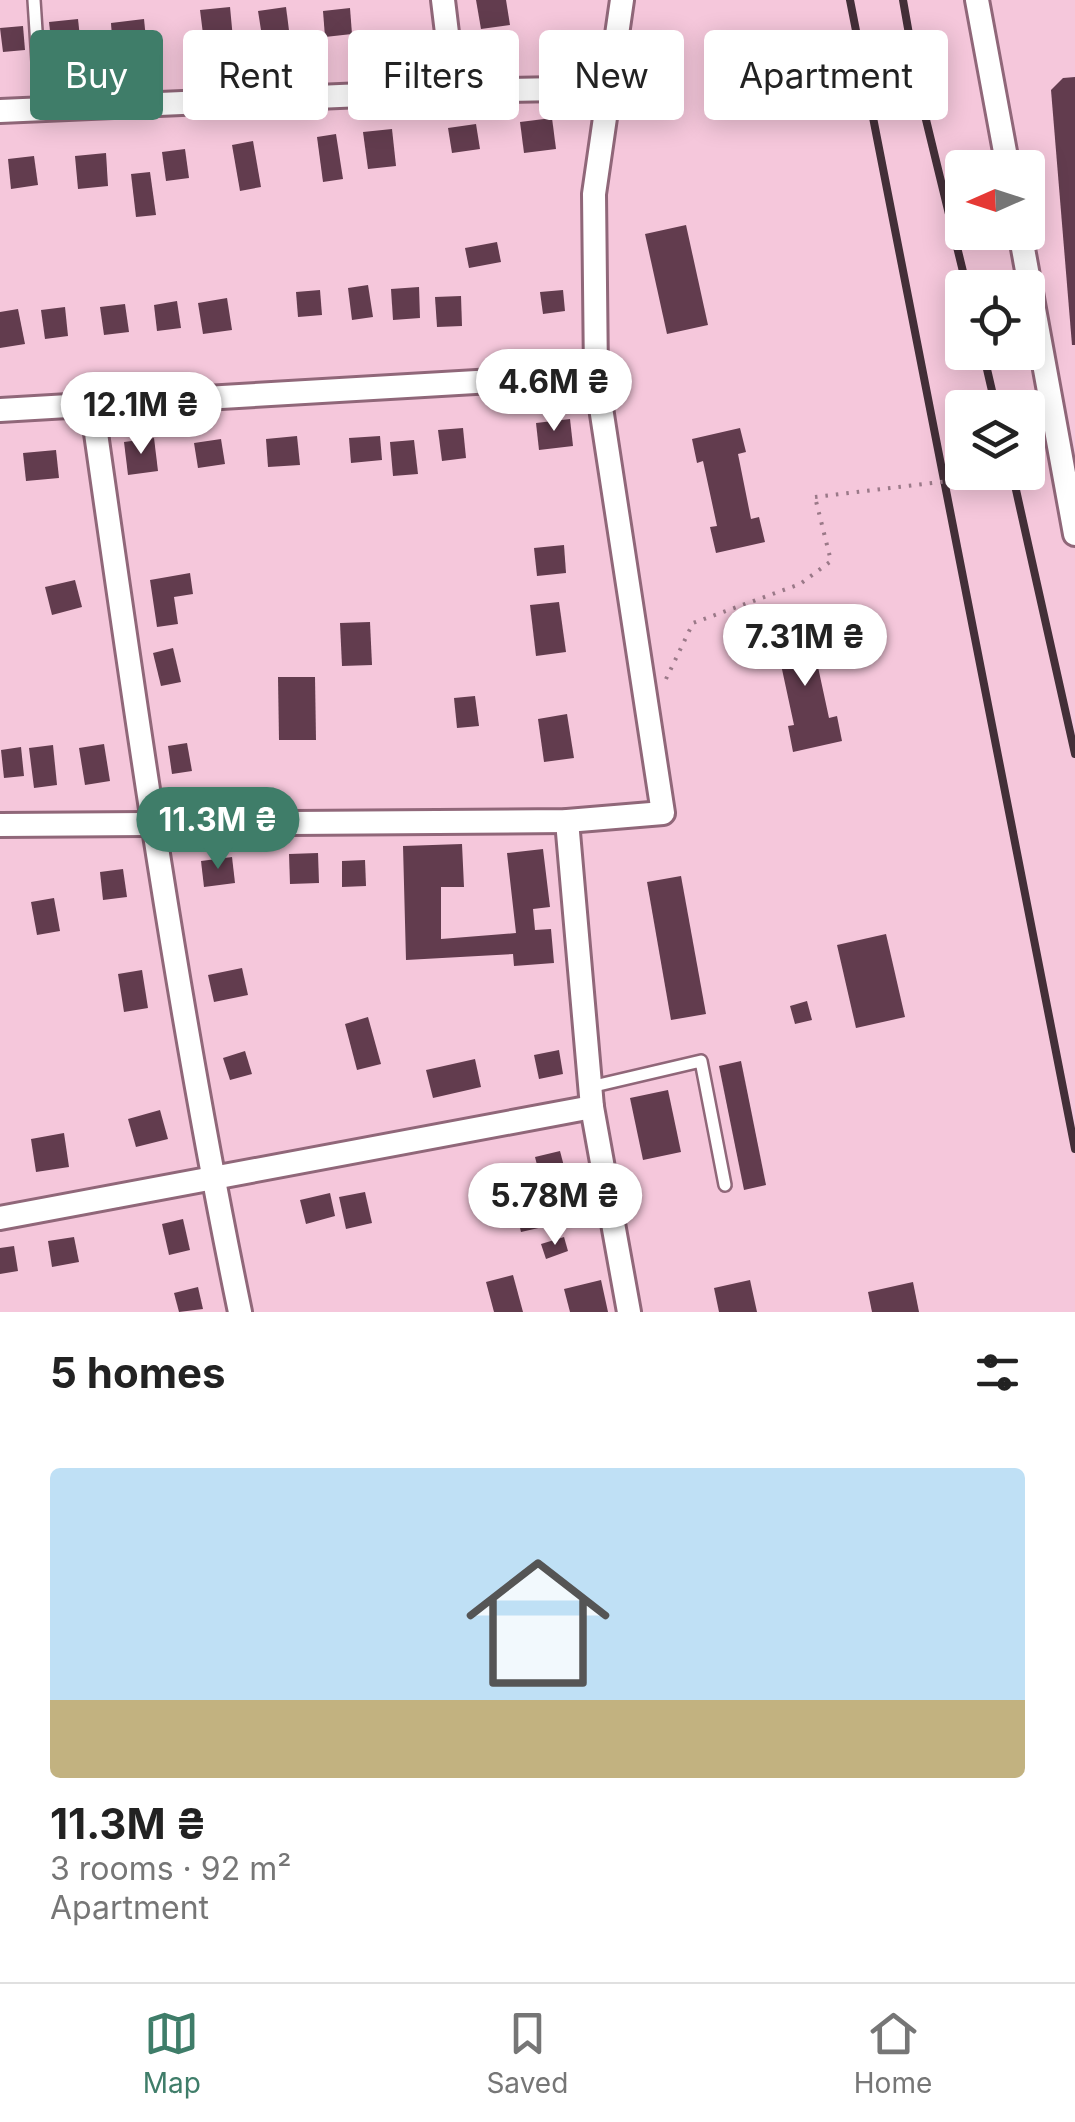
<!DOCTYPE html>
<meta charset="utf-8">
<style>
body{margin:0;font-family:Inter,sans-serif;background:#f6f6f6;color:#222;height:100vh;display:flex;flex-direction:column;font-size:38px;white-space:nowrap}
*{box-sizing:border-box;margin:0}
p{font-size:32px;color:#767676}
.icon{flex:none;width:55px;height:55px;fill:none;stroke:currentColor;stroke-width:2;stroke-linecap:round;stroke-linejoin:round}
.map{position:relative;height:1312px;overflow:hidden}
.panel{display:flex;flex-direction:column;background:#fff;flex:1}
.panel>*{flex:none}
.hud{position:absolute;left:30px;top:30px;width:1015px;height:90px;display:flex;gap:20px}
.needle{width:65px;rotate:267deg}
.controls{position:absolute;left:945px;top:150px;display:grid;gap:20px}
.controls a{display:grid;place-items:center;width:100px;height:100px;border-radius:10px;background:#fff;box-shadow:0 5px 25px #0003;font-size:50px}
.price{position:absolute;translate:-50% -85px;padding:0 22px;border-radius:35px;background:#fff;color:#222;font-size:32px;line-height:65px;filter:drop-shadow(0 2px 5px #0008)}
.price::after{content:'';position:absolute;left:50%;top:60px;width:30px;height:22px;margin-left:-15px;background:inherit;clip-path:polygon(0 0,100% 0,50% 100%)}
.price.current{background:#3f7d69;color:#fff}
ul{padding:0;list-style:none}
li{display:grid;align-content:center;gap:20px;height:530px;padding:0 50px}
li span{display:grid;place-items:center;height:310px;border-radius:10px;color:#555}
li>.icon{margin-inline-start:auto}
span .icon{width:180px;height:180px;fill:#fffc;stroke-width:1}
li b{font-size:42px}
h2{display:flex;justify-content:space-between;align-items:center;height:120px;padding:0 50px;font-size:42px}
.tag{padding:0 35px;border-radius:10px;background:#fff;box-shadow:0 5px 25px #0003;font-size:35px;line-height:90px}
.tag.current{background:#3f7d69;color:#fff}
.tab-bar{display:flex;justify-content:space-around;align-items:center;height:140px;border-top:2px solid #e0e0e0;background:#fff;font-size:28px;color:#767676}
.tab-bar a{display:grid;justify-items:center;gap:5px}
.tab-bar .current{color:#3f7d69}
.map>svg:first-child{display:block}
</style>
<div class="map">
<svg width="1075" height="1312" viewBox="0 0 1075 1312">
<rect width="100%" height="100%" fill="#f5c7db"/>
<g fill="#623c4e">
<polygon points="476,0 506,0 510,25 481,29"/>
<polygon points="230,7 233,39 204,42 200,10"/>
<polygon points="286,7 290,38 263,43 258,11"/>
<polygon points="350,8 352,34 325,37 323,11"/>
<polygon points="78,19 81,47 52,49 49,22"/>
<polygon points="144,19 147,49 113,52 111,23"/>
<polygon points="23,26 25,50 3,52 0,28"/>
<polygon points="1075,77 1075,345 1072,345 1051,90 1063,78"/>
<polygon points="552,118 556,149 524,153 520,122"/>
<polygon points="476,124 480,149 452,153 448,128"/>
<polygon points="392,129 396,166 368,169 363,132"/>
<polygon points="336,134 343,179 323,182 317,137"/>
<polygon points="253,141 261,187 240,191 232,145"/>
<polygon points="185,149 189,178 166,181 162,152"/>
<polygon points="106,153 108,186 78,189 75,156"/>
<polygon points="34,156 38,185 11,189 8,159"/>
<polygon points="150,172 156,215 136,217 131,174"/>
<polygon points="686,225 708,325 667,334 645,234"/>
<polygon points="497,242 501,262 469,268 465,248"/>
<polygon points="368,285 373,317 352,320 348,288"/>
<polygon points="419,287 420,318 393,320 391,289"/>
<polygon points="320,290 322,315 298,317 296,292"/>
<polygon points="563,290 565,311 543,314 540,292"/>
<polygon points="461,296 462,326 437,327 435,297"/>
<polygon points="227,298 232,330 203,334 198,303"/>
<polygon points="177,301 181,328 157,331 154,305"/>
<polygon points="125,304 129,332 104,335 100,307"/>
<polygon points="65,307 68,336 45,339 41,310"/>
<polygon points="18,309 25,344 0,348 0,312"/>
<polygon points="570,419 573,446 539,450 536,423"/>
<polygon points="463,428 466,458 442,461 438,430"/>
<polygon points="740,428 746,452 738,454 751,519 759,517 765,542 716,553 710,527 717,526 703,461 697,463 692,439"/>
<polygon points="297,436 300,465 268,467 266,439"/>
<polygon points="380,436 382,460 351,463 349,438"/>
<polygon points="154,438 158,471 128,475 124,442"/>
<polygon points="221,439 225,464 198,468 194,443"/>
<polygon points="414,440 418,474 393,476 390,442"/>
<polygon points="56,450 59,478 26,481 23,453"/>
<polygon points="564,545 566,573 537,576 534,548"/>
<polygon points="190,573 193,594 174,597 178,624 157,627 150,580"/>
<polygon points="75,580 82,607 52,615 45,587"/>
<polygon points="559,602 566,652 536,656 530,605"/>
<polygon points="370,622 372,665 342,666 340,623"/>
<polygon points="818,627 823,651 815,653 829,718 837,716 842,741 793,752 788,726 794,725 780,660 774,662 769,637"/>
<polygon points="173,648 181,682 161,686 153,653"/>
<polygon points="278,677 315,677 316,740 279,740"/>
<polygon points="475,696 479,726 457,728 454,698"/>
<polygon points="567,714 574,758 544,762 538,719"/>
<polygon points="187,743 192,771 172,774 168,746"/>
<polygon points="104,744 110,781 85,785 79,748"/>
<polygon points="53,745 57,785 34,788 29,748"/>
<polygon points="21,747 24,776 4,778 1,750"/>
<polygon points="462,844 464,887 441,887 441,939 516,933 507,853 543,849 550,907 533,909 535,930 551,929 554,963 514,966 513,954 406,960 403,846"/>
<polygon points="318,853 319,883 290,884 289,854"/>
<polygon points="232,857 235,883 204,887 201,861"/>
<polygon points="365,860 366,886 342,887 342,861"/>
<polygon points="123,869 127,897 103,900 100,872"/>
<polygon points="681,876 706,1014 671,1020 647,882"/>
<polygon points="54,898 60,931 37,935 31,902"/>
<polygon points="886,934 905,1017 856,1028 837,945"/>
<polygon points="242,968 248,995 214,1002 208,975"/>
<polygon points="142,970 148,1008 124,1012 118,974"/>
<polygon points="807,1001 812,1020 795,1024 790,1006"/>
<polygon points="368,1017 381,1064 357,1070 345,1024"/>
<polygon points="559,1050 563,1074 539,1079 534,1055"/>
<polygon points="245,1051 252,1074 230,1080 223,1058"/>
<polygon points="475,1059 481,1087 433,1098 426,1070"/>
<polygon points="741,1061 766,1185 744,1190 719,1066"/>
<polygon points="668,1090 681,1152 643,1160 630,1098"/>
<polygon points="160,1110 168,1139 136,1147 128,1119"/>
<polygon points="64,1133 69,1167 36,1172 31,1139"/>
<polygon points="560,1151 571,1193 546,1200 535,1157"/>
<polygon points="365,1192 372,1223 346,1229 339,1197"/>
<polygon points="330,1193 335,1216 306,1224 300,1200"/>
<polygon points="552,1207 556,1224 521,1232 517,1215"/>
<polygon points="183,1219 190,1250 169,1255 162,1224"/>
<polygon points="74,1237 79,1262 52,1267 48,1241"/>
<polygon points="564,1237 568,1251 546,1259 541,1244"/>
<polygon points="14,1246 18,1271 0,1274 0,1248"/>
<polygon points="513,1275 523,1312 494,1312 486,1282"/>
<polygon points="601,1280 608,1312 570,1312 564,1289"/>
<polygon points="750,1280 757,1312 719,1312 714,1288"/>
<polygon points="913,1282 919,1312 872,1312 868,1292"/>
<polygon points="198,1287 203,1309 179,1312 174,1293"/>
</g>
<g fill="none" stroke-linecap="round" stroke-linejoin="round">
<defs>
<g id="lane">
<polyline points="34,0 41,108"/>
<polyline points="590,1087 701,1061 725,1185"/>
</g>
<g id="street">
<polyline points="443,0 454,91"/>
<polyline points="977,0 1008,168"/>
<polyline points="0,111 454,91 610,88"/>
<polyline points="1020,232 1075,534"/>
<path d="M92,405C135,708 178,1012 240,1312"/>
<polyline points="0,410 596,375"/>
<polyline points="567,821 592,1107 629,1312"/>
<polyline points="0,825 567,821 663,813 596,375 594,194 622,0"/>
<polyline points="0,1218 592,1107"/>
</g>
</defs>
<use href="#lane" stroke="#906779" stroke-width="16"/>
<use href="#street" stroke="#906779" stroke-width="28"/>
<g stroke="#9a7988" stroke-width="4" stroke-dasharray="2.5 8" stroke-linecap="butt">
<polyline points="1028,472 1043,470"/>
<polyline points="666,679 693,623 800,584 831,561 815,497"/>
</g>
<use href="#lane" stroke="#fff" stroke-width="11"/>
<use href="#street" stroke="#fff" stroke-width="22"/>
<g stroke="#432f38" stroke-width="8">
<polyline points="850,0 1075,1149"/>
<polyline points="903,0 919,91 967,288"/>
<polyline points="983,352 996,408"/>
<polyline points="1012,472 1075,754"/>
</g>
<polyline stroke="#9a7988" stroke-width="4" stroke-dasharray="2.5 8" stroke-linecap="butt" points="815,497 1024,472"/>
</g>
</svg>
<div class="controls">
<a><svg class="needle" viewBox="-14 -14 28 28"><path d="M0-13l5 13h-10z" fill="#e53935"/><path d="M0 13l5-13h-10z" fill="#767676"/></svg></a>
<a><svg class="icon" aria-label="locate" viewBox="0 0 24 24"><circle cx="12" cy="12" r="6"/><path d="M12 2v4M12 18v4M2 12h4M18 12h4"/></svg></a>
<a><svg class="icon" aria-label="layers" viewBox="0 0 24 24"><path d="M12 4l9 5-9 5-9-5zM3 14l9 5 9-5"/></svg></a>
</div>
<b class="price" style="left:554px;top:434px">4.6M ₴</b>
<b class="price" style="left:141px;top:457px">12.1M ₴</b>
<b class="price" style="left:805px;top:689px">7.31M ₴</b>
<b class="price current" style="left:218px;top:872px">11.3M ₴</b>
<b class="price" style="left:555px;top:1248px">5.78M ₴</b>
<div class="hud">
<a class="tag current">Buy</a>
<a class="tag">Rent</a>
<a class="tag">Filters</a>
<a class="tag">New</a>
<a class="tag">Apartment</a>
</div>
</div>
<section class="panel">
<h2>5 homes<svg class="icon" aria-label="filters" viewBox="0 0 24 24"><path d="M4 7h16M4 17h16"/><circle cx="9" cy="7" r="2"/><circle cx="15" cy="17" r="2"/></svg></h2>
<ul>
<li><span style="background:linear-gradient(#bfe0f5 75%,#c2b280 0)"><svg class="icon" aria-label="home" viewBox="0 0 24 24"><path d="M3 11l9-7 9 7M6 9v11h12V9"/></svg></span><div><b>11.3M ₴</b><p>3 rooms · 92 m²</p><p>Apartment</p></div></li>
</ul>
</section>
<nav class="tab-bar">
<a class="current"><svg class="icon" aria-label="map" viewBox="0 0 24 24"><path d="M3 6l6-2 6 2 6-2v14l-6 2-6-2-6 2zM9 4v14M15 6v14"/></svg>Map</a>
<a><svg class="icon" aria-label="saved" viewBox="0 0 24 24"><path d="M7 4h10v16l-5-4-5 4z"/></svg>Saved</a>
<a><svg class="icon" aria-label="home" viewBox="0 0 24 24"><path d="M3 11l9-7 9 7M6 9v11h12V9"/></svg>Home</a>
</nav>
